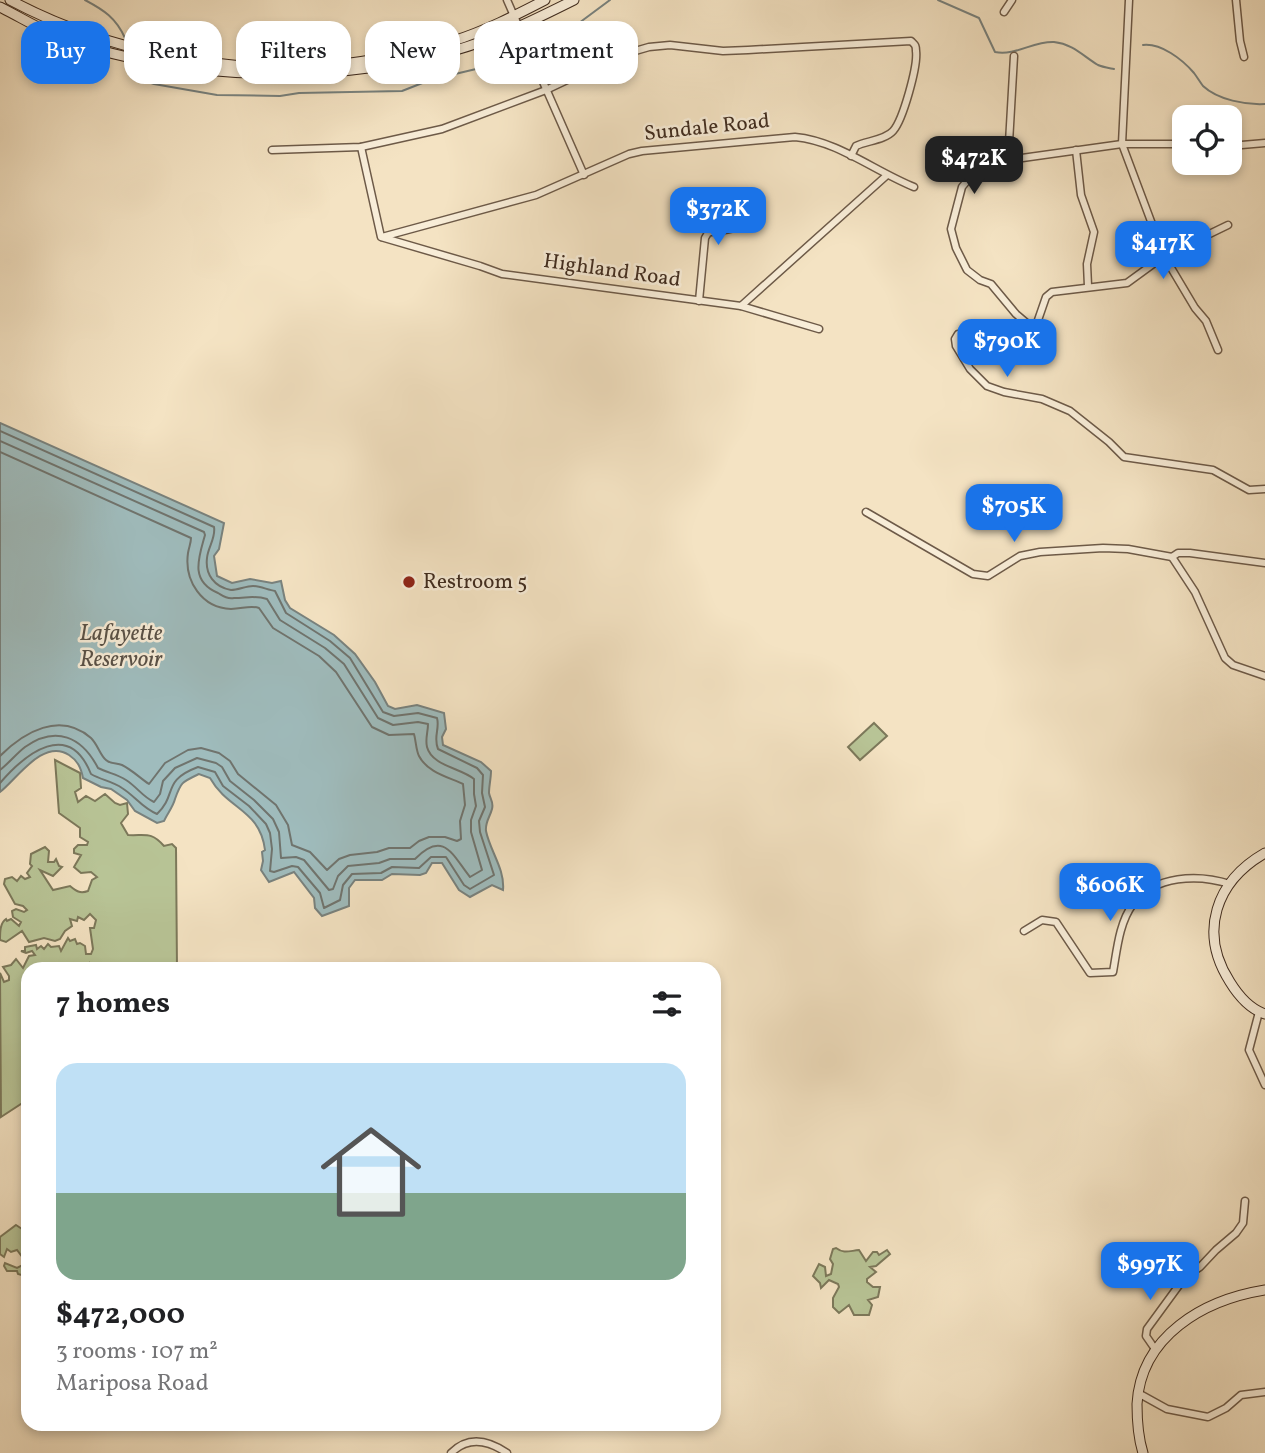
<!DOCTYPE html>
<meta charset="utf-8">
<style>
body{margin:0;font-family:Vollkorn,serif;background:#f2f2f2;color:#202124;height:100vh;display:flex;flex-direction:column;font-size:26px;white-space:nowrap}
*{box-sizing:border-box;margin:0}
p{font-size:23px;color:#757577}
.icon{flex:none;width:38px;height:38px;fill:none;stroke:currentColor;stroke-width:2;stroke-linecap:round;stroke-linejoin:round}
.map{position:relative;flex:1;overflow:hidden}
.panel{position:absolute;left:21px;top:962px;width:700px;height:469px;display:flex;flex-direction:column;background:#fff;border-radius:21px;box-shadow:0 4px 10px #0003}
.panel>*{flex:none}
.hud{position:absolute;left:21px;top:21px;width:700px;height:63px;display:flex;gap:14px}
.buttons{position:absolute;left:1172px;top:105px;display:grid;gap:14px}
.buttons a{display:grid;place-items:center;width:70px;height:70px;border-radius:14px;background:#fff;box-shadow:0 4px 10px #0003;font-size:35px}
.price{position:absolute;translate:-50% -60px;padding:0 16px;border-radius:14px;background:#1a73e8;color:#fff;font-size:23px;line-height:46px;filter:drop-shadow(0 2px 4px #0008)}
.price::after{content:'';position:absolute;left:50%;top:42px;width:21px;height:16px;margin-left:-10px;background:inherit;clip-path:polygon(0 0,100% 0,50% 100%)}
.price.selected{background:#222;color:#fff}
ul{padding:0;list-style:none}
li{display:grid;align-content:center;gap:14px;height:371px;padding:0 35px}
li+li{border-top:2px solid #e0e0e0}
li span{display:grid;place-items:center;height:217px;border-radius:21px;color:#555}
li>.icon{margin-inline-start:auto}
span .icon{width:126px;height:126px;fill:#fffc;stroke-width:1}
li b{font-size:30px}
h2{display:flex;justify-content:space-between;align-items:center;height:84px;padding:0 35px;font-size:30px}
.chip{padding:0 24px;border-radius:21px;background:#fff;box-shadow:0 4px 10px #0003;font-size:24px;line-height:63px}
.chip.selected{background:#1a73e8;color:#fff}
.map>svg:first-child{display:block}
</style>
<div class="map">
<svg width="1265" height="1453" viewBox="0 0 1265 1453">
<rect width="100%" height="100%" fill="#f4e3c3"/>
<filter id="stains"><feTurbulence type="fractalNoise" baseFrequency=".00286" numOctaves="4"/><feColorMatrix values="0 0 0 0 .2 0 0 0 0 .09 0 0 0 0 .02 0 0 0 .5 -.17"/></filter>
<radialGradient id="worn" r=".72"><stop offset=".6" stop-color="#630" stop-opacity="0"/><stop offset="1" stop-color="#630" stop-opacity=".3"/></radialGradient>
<g fill="#b8c496" stroke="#7c785a" stroke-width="2">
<polygon points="874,723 887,736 860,760 848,747"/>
<path d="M55,760L80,773L81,788L75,792L78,802L86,796L95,801L105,794L115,803L120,805L127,803L128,814L121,823L128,835C145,836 151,831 164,846L172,844L176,848L177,969H94L89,962L91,969L28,970V1028L25,1030L28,1031V1103L21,1104L1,1117L0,973L4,982L9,980V976L3,967L11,965L16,959L23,968L29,956L35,955L32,951L26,953L21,951H25V947L36,945L37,949L41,946L44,949L48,944L51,947L59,946L61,951L68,938L70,941L75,939L77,944L80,943L85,946L86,954H91L93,949L90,928H94L96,920L90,914L84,920L78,917L77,921L70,919L72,926L65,931L60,939L55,941L44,938L29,942L22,931L6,942L0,940C0,932 0,923 6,919L7,921L11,919L19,926L21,922L13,917L12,911L16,909L24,912L27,910L23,906L15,904L4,884L5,879L12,877L17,881L21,876L25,879L30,877L27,873L32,866L30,864L31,854L45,847L49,851L48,862H54L56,859L59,866L62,867L53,876L40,870L53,890L70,886C76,891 80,894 88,891L92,880L97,877L91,872L81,873L74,867L81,855L74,853V849L78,845H87L88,842L80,837V828L59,813Z"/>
<polygon points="16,1225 28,1233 28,1277 18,1274 17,1271 7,1271 4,1266 5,1263 17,1268 23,1265 23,1258 17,1250 11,1252 7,1249 4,1257 0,1254 0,1237"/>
<path d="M836,1248C844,1254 849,1251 859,1250L866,1261L873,1252H877L879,1255L887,1250L890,1254L876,1266L870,1267L876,1272L867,1279V1282L873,1287H880L878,1297L868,1300L872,1305L869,1315H854L849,1305L839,1313L833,1307V1298L839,1287L838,1284L829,1280L821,1288L820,1283L813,1276L819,1264L825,1267L826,1276L831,1274L833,1264L830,1259L833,1249Z"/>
</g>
<path fill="#9fbcbd" stroke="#79827e" stroke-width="2" d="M0,423L224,523L219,549L214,556L217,576L232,583L250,579L272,583L281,581L285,600L290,608L334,635L355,654L375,682L388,706L395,709L417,705L444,713L446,729L442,737L443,745L481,762L491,771C491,778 489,786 489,793C490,799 494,802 492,809C490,817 485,822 486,831C490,851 505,869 503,890L492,885L470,897L459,890L442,863H432L426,873L420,875L392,874L382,880H355L349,888V906L322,916L315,908L314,898L294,872L269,882L261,870L263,861L262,852L265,850C260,809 228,810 210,778L199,774C182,782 181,782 175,799C173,807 167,814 164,821L157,823L135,811L127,800L111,789L101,787L83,778C81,768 78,761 69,755C43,738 17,779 0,792Z"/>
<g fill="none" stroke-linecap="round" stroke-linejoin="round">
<g stroke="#70746e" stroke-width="2">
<path d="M0,431L214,527C216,538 208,547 207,558C205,574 214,587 231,590C238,590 246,586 253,586C260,586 268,590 275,591L286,613L330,641L350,658L383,712L394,716L418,713L437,718C440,729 433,737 438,749L477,768L483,775L482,793L485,807L479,821L480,832L494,875L470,889L464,885L446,857H431L419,868L392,867L381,873L352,874L343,885L340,900L324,908L320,893L298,867L292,866L274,872L270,871L272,849L270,833L266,824L249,806L223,786L215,772L198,767C161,781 178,794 157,814C142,808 135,796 122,788C112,781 101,780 91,774C69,719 26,753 0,783"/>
<path d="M0,441L204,532L205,535C199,557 189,581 218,593C223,596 227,599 234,598C247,598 254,595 267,599L280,620L325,648L344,664L378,718L393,725L418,722L428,724C428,732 425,739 427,747C432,766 461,768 474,779V794L476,806L471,820V832L482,870L470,877C453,856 444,829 415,859H390L379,863L348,866L338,876L333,889L329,890L304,860L296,857L281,858L279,832L273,819L254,800L230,781L222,767L216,763L197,758L175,768L163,781L160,794L154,802C143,797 137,787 126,780C117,774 108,773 98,768C82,737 56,725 25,747C16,754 9,763 0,770"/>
<path d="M0,452L191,538C191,543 189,547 188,553C184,581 202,608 231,609C242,609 250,605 259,608L273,628L319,656L336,672L372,727L389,735L414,734C416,741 416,750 419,756C427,772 448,777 463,784L465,805L460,821L461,839L457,841L445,837H429L419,841L410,848H389L377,852L350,855L339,859L327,870L310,852L292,845L288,825L276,805L238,774L230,761L219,753L201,748L188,750L165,763L149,784C140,778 132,770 122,765C117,763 110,764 106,760C100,755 98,745 91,738C60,711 24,732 0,756"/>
</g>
<g stroke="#79827e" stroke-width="2">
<path d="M85,0C104,10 116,18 125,38"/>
<path d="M938,0L979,18L995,52C1016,56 1033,41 1054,42C1073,44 1083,56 1098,65C1102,67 1109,68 1114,69"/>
<polyline points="579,23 610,0"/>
<path d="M1143,45C1161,43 1182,59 1194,73C1197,77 1200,82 1203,86C1218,100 1246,105 1265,104"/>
<polyline points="129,75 154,84 217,95 280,96 299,93 402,91 430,80 476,69 502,55"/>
</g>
<defs>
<g id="street">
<polyline points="507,0 584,175"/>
<polyline points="1129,0 1122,144 1164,256 1195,308 1206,321 1218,350"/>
<polyline points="1236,0 1240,41 1244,57"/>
<polyline points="1004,12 1012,0"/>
<polyline points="1230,146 1265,143"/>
<polyline points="361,147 381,237 480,266 502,274 741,306 886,176"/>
<path d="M272,150L361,147L442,129L546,90L618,56L649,47L670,45L723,51L748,50L911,41C915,45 916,45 916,51C918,66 903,120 893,131C885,140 866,141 856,146L851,156"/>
<polyline points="1076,150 1081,195 1094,232 1087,264 1088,286"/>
<polyline points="1008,160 1014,56"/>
<path d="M1228,225L1164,256L1127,283L1052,292L1046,297L1028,349C1003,360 982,342 958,334L955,339L956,346L970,369L987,386L1004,392L1042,399L1070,411L1109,442L1124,457L1213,470L1249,490L1265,489"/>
<path d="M382,237L536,195L629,154L642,151L795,137C838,141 874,171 914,187"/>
<path d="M699,301L705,238L708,233C724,228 741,233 750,215"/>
<polyline points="741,306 819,329"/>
<polyline points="1036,331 1016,314 991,284 980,280 967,270 956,248 951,229 962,187 971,176 981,168 1008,160 1122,144 1185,144"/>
<polyline points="866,512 973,574 988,576 1020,556 1040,552 1103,548 1128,549 1172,557"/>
<polyline points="1172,557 1195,592 1225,658 1233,665 1265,676"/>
<polyline points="1172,557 1178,553 1190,553 1265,563"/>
<path d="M1024,931L1042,920L1056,922L1090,973L1113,972C1117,950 1119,923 1133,904C1155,875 1198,874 1230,884"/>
<polyline points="1259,1012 1249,1050 1265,1085"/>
<polyline points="1155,1349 1146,1336 1147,1329 1185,1277 1200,1267 1216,1250 1236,1233 1243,1223 1245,1201"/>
<polyline points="1138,1393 1167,1409 1208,1417 1226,1408 1241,1395 1265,1392"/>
<path d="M451,1453C468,1436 488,1440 507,1453"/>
</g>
<g id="secondary">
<path d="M10,0C105,51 226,75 333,65C373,61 414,52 453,41C485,31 516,15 545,0"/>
<path d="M0,7C22,18 44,32 67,40C187,81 335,85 456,50C498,38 536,19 574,0"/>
<path d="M1265,853C1216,881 1198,932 1230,982C1238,995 1250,1009 1265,1014"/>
<path d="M1143,1453C1138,1437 1137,1421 1137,1404C1141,1336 1203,1300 1265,1290"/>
</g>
</defs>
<use href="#street" stroke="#6d5a48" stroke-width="9"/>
<use href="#secondary" stroke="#402c1f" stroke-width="11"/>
<use href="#street" stroke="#f8edd8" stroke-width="6"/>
<use href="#secondary" stroke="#f8edd8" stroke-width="9"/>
</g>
<circle fill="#8f2418" stroke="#f8edd8" stroke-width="2.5" cx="409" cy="582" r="7"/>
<g text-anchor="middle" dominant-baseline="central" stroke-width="5" stroke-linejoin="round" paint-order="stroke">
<g font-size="21" fill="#402c1f" stroke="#f8edd8">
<text transform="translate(707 128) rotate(-6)">Sundale Road</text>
<text transform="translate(612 271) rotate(8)">Highland Road</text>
</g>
<g font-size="21" fill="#402c1f" stroke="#f8edd8" text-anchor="start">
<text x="423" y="582">Restroom 5</text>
</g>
<g font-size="23" font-style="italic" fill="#585046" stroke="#f8edd8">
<text x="121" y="634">Lafayette<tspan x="121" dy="26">Reservoir</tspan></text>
</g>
</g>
<rect width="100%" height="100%" filter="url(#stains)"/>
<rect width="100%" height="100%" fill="url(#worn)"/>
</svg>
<div class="buttons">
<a><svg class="icon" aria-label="locate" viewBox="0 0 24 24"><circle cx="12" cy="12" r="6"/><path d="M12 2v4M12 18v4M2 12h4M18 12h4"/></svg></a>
</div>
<b class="price selected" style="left:974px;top:196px">$472K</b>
<b class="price" style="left:718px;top:247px">$372K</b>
<b class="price" style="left:1163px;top:281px">$417K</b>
<b class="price" style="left:1007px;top:379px">$790K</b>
<b class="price" style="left:1014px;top:544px">$705K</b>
<b class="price" style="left:1110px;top:923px">$606K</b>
<b class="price" style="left:1150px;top:1302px">$997K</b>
<div class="hud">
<a class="chip selected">Buy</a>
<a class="chip">Rent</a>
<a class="chip">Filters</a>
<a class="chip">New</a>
<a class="chip">Apartment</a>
</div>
<section class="panel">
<h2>7 homes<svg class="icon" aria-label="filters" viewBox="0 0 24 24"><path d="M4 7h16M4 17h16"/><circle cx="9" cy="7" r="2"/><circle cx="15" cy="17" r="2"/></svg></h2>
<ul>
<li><span style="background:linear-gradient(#bfe0f5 60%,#7fa58c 0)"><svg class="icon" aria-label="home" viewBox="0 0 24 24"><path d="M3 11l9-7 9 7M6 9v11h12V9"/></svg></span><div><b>$472,000</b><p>3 rooms · 107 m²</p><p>Mariposa Road</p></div></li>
</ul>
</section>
</div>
